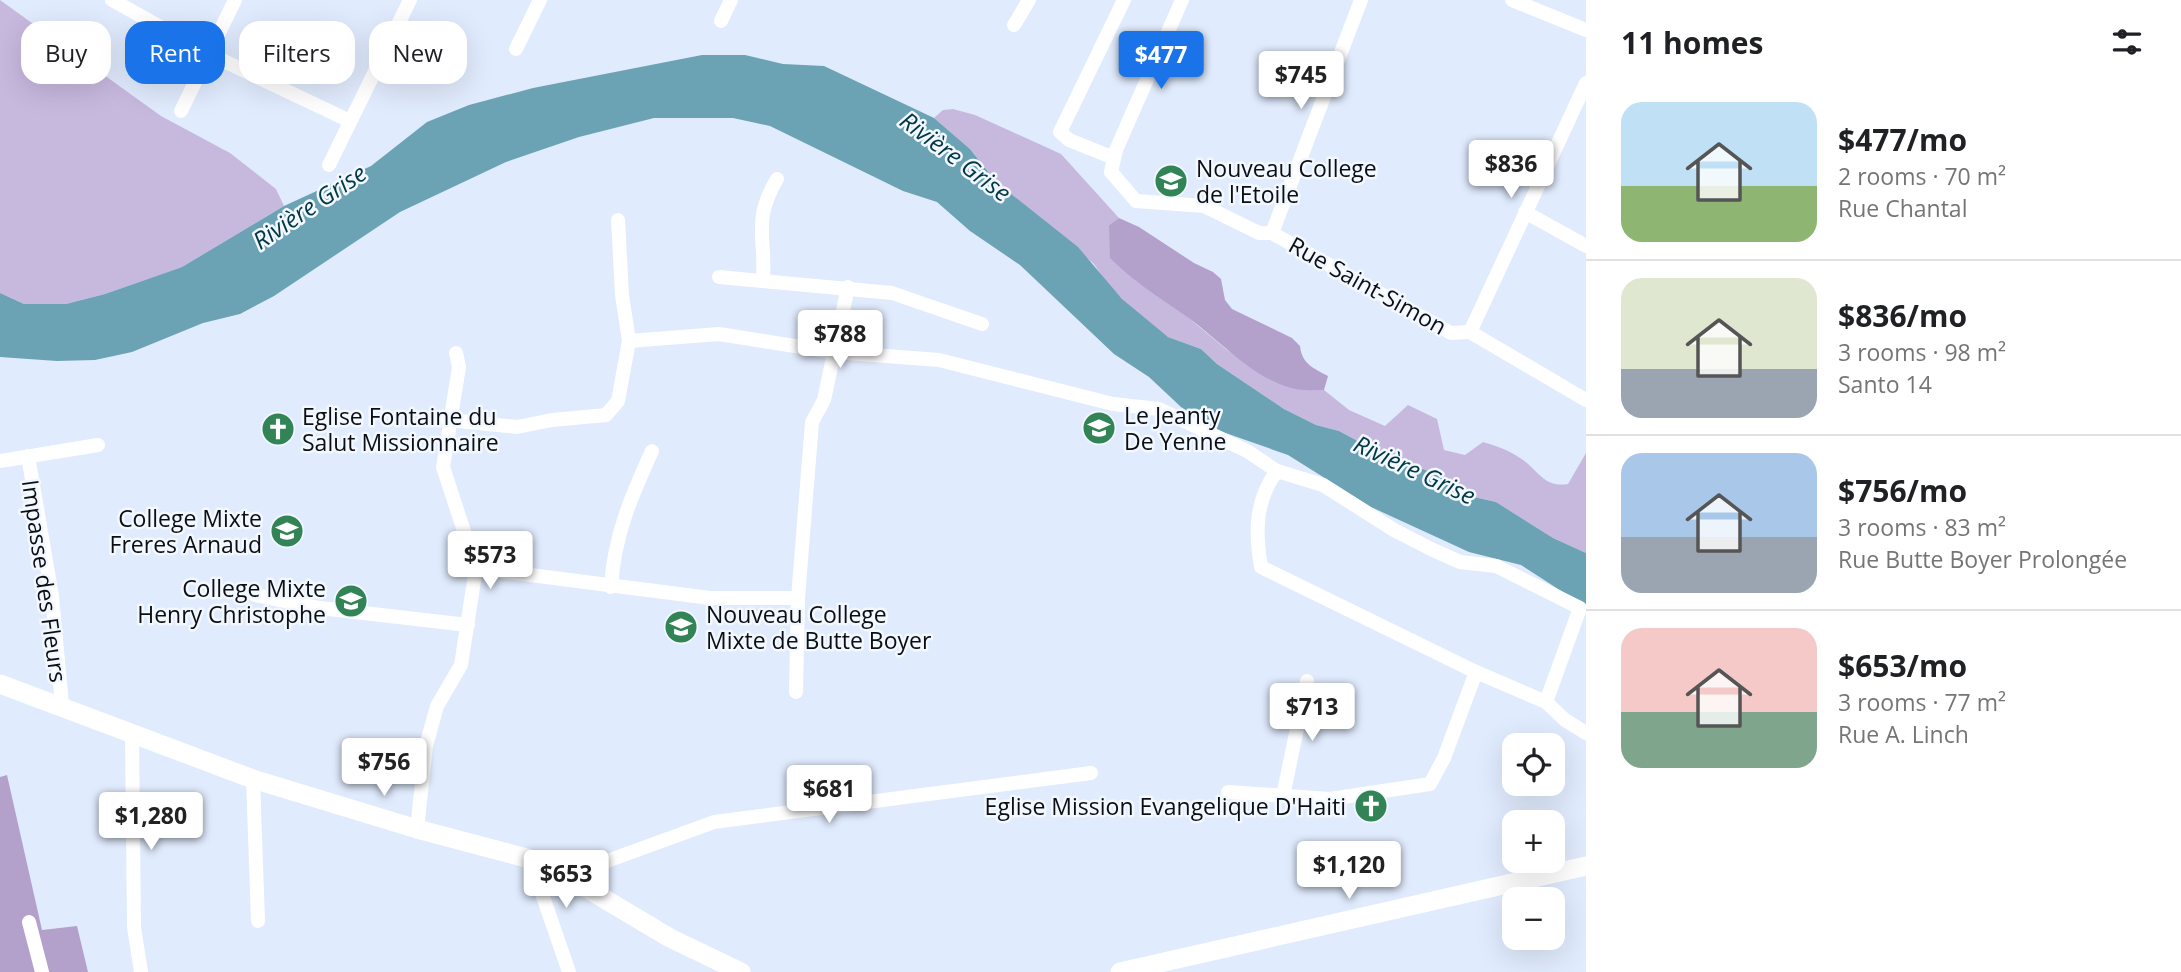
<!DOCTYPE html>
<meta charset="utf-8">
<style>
body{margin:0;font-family:"Open Sans",sans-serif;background:#f2f2f2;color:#202124;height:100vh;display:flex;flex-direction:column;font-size:26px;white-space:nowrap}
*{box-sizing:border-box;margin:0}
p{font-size:23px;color:#757577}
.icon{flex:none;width:38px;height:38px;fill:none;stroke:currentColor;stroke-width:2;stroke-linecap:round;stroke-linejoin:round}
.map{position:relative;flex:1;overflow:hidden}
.details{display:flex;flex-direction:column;background:#fff;width:595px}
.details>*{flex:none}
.hud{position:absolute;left:21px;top:21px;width:665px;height:63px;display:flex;gap:14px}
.tools{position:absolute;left:1502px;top:733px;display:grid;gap:14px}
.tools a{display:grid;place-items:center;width:63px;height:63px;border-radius:14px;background:#fff;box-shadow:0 7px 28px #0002;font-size:35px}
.price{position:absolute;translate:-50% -60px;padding:0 16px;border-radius:7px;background:#fff;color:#222;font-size:23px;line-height:46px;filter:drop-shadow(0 2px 4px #0008)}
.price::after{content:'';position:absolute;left:50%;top:42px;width:21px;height:16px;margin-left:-10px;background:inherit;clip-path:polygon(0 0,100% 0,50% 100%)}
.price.on{background:#1a73e8;color:#fff}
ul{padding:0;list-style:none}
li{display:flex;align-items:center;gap:21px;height:175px;padding:0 35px}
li+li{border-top:2px solid #e0e0e0}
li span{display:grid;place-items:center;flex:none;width:196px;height:140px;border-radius:21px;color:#555}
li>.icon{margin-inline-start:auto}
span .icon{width:84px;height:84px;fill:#fffc;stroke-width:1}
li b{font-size:30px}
h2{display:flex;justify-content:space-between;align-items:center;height:84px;padding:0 35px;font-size:30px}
.tag{padding:0 24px;border-radius:21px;background:#fff;box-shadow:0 7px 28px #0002;font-size:24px;line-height:63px}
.tag.on{background:#1a73e8;color:#fff}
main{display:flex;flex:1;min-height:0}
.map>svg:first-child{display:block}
</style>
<main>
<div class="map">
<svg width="1586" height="972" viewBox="0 0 1586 972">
<rect width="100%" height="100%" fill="#e0ebfd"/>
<g fill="#c7b8de">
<polygon points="0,0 161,116 230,153 276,189 284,206 182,267 105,294 66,304 24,304 0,293"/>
<path d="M953,109L975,115L1061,154L1119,218L1109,225L1185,315L1227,350L1274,380L1292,388L1324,390L1349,410L1385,426L1408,405L1437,419L1444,450L1465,455L1483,442C1496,446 1509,450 1520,458C1539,470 1543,488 1568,484L1586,453V553L1553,538L1496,502L1474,497L1436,474L1380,453L1339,431L1316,425L1284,409L1217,364L1201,349L1168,337L1139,317L1106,282L1094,264L996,182L970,149L934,118L943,110Z"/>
</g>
<g fill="#b3a1cc">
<path d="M1119,218L1139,227L1194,263L1213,272L1221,279L1225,300L1232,309L1292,338L1300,346C1302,364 1313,368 1328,376L1324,390C1313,390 1301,391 1291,388C1249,376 1218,338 1183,314C1157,296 1133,281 1110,258L1109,225Z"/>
<polygon points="7,775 42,930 77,926 88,972 0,972 0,777"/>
</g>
<polygon fill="#6ba3b4" points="702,55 745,55 783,64 824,66 934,118 970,149 996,182 1078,247 1122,299 1168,337 1201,349 1217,364 1284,409 1316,425 1339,431 1380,453 1436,474 1474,497 1496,502 1553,538 1586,553 1586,607 1521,565 1469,552 1371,507 1288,455 1217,430 1181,407 1149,377 1114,354 1020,265 970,231 937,202 903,191 770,126 733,118 654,118 579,137 506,162 400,212 274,296 240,314 203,323 132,352 95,360 57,361 0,357 0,293 24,304 66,304 105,294 182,267 284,206 371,166 427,122 469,105 533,88"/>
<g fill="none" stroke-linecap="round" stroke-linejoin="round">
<g stroke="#fff" stroke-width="14">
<polyline points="112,0 209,54 350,121"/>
<polyline points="1182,0 1116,150 1111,172 1136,201 1204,206 1259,233 1272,233 1451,333 1470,332 1586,400"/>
<polyline points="1512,0 1586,30"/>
<polyline points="721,21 731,0"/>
<polyline points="1014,25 1029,0"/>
<polyline points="516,49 540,0"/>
<polyline points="181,111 235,0"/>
<polyline points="1114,158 1069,140 1060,132 1124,0"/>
<polyline points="329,165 410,0"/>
<polyline points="1525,212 1586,246"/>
<polyline points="618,220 622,295 629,341"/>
<polyline points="1272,233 1361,0"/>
<polyline points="719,277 892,293 982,324"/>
<path d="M763,281C766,238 752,221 777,179"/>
<polyline points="1470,332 1586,83"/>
<polyline points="448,420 517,427 552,420 606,415 618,401 629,341 719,334 833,352 939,360 1113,404 1159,409 1247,451 1277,471 1323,485 1394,530 1433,550 1460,562 1496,566 1580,608 1546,702"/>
<polyline points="28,456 52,596 62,705"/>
<polyline points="0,461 98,445"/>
<path d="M1277,471C1255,500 1255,532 1261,567L1476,672L1546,702L1565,720L1586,733"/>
<polyline points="476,568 710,598 798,598"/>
<path d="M611,587C614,536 631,497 652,451"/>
<polyline points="255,595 320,608 468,625"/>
<polyline points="796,692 798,598 812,422 824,400 848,287"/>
<polyline points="132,734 134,927 141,972"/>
<polyline points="253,779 258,921"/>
<polyline points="1228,792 1330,799 1430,784 1444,758 1476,672"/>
<polyline points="1283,796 1307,681"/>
<polyline points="417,829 426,746 437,706 461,665 476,568 443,467 459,367 456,353"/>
<polyline points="530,859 569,972"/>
<polyline points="566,876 714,822 1091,773"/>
<polyline points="29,922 42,972"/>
</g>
<g stroke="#fff" stroke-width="19">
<polyline points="0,684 253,779 417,829 530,859 566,876 670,938 741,972"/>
<polyline points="1120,972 1586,866"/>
</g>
</g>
<defs>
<symbol id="school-disc" viewBox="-11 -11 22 22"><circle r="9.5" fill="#328355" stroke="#f3f8ff"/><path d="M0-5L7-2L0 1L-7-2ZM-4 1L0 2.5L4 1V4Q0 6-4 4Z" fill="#fff"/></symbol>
<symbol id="church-disc" viewBox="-11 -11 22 22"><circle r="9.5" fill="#328355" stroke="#f3f8ff"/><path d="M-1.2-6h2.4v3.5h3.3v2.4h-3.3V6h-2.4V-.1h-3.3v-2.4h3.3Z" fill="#fff"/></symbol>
</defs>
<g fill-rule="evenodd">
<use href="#school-disc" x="1152" y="162" width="38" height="38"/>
<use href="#school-disc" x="1080" y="409" width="38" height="38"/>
<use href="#church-disc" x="259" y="410" width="38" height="38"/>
<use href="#school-disc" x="268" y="512" width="38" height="38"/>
<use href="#school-disc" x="332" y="582" width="38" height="38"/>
<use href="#school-disc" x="662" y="608" width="38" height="38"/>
<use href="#church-disc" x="1352" y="787" width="38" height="38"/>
</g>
<g text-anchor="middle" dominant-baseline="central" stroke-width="5" stroke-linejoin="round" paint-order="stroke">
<g font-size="23" fill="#0b0f15" stroke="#f3f8ff" text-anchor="start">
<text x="1196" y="168">Nouveau College<tspan x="1196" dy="26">de l'Etoile</tspan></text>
<text x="1124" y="415">Le Jeanty<tspan x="1124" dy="26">De Yenne</tspan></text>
<text x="302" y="416">Eglise Fontaine du<tspan x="302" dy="26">Salut Missionnaire</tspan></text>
<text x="262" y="518" text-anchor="end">College Mixte<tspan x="262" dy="26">Freres Arnaud</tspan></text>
<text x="326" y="588" text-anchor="end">College Mixte<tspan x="326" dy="26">Henry Christophe</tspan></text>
<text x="706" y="614">Nouveau College<tspan x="706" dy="26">Mixte de Butte Boyer</tspan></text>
<text x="1346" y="806" text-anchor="end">Eglise Mission Evangelique D'Haiti</text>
</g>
<g font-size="23" fill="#0b0f15" stroke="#f3f8ff">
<text transform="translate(1368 285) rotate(29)">Rue Saint-Simon</text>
<text transform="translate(45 581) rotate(82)">Impasse des Fleurs</text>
</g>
<g font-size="24" font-style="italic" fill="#013845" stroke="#f3f8ff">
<text transform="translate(956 156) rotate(37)">Rivière Grise</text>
<text transform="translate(309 206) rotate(-34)">Rivière Grise</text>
<text transform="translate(1415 469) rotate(25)">Rivière Grise</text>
</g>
</g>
</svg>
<div class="tools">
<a><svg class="icon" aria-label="locate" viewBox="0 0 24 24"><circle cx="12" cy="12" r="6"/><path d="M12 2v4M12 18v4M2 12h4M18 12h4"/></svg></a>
<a>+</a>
<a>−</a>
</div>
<b class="price on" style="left:1161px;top:91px">$477</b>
<b class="price" style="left:1301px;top:111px">$745</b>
<b class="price" style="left:1511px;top:200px">$836</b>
<b class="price" style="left:840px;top:370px">$788</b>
<b class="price" style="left:490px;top:591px">$573</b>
<b class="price" style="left:1312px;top:743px">$713</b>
<b class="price" style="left:384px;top:798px">$756</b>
<b class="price" style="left:829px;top:825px">$681</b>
<b class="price" style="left:151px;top:852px">$1,280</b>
<b class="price" style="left:1349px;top:901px">$1,120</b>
<b class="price" style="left:566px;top:910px">$653</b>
<div class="hud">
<a class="tag">Buy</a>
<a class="tag on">Rent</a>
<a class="tag">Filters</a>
<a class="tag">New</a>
</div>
</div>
<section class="details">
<h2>11 homes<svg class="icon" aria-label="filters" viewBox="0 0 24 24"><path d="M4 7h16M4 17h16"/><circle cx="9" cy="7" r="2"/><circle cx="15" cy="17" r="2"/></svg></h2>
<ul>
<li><span style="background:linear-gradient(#bfe0f5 60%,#8fb573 0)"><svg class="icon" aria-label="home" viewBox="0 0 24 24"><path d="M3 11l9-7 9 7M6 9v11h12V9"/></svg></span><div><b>$477/mo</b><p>2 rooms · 70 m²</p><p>Rue Chantal</p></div></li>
<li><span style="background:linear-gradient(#dfe7d0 65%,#9aa5b1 0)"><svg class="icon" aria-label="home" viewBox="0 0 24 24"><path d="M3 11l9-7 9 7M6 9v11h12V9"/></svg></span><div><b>$836/mo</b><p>3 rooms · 98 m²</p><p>Santo 14</p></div></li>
<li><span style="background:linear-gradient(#a9c7e8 60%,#9aa5b1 0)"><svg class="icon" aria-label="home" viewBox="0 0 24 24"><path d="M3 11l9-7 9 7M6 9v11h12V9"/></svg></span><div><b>$756/mo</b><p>3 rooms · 83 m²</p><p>Rue Butte Boyer Prolongée</p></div></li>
<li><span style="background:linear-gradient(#f6c9c9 60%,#7fa58c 0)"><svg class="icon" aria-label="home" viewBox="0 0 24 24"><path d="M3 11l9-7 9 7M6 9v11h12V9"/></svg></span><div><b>$653/mo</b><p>3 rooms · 77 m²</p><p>Rue A. Linch</p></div></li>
</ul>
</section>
</main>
